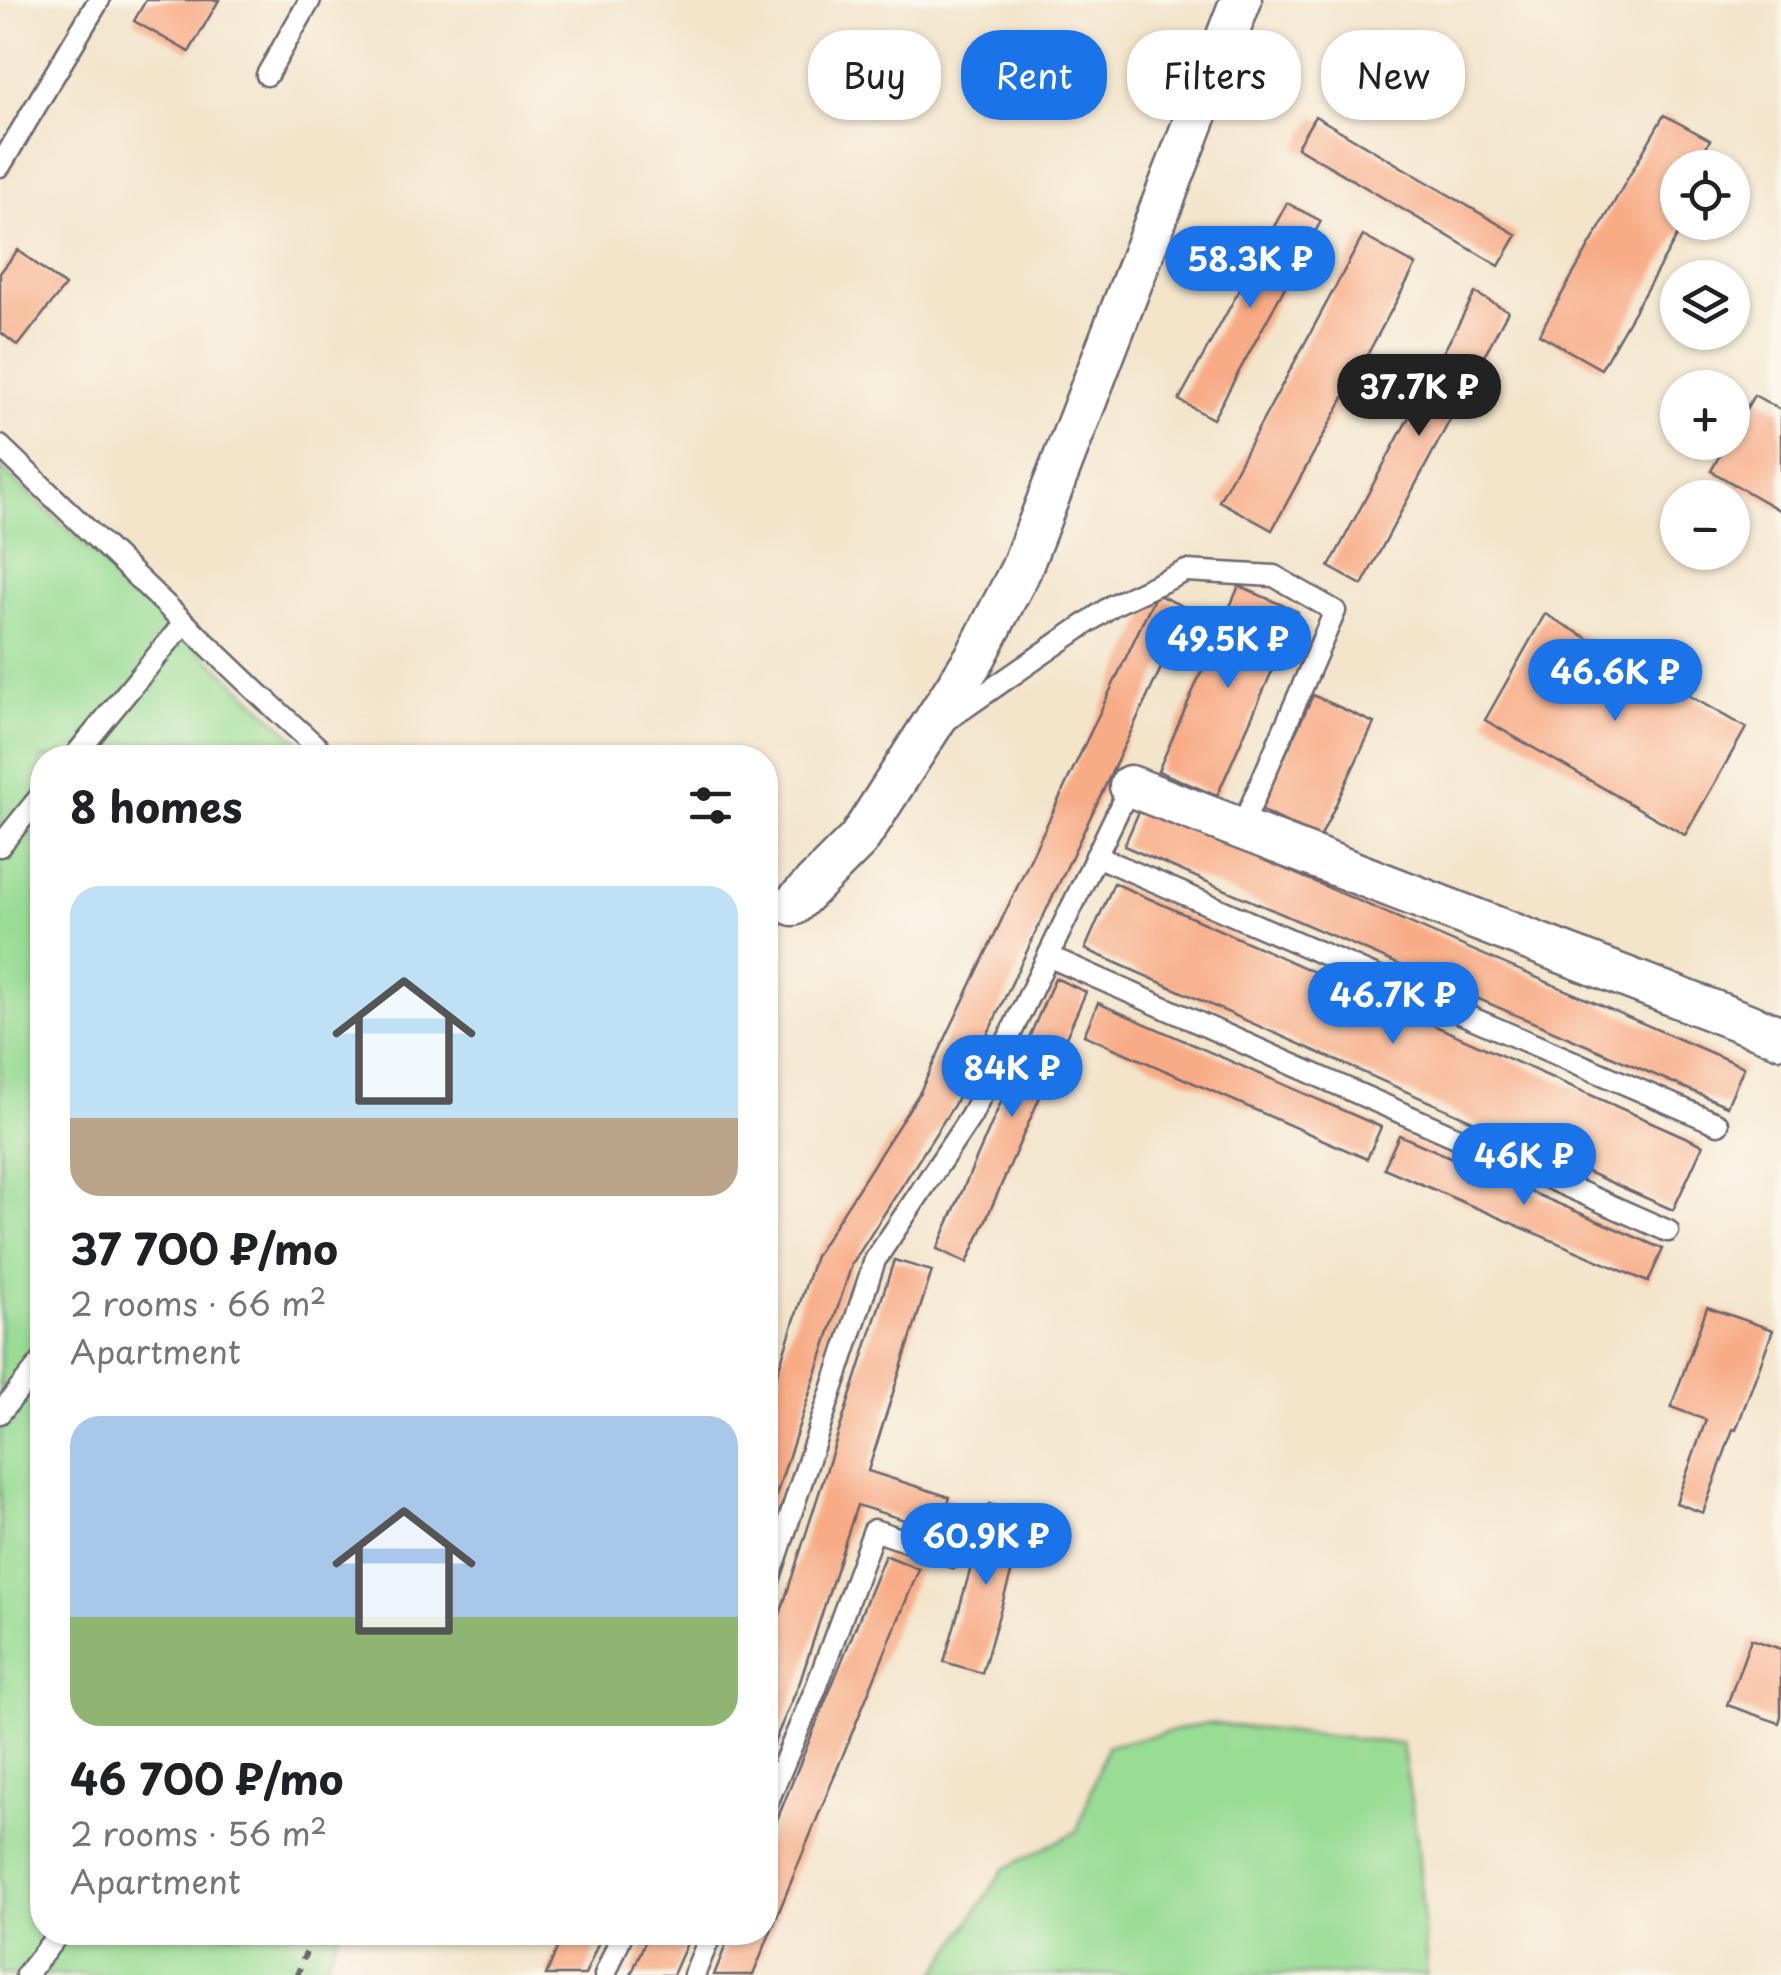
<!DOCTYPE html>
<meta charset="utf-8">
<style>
body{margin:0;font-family:"Playpen Sans",sans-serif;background:#f6f6f6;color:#202124;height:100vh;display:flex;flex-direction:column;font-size:38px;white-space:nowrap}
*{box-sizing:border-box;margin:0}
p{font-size:32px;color:#757577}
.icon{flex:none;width:55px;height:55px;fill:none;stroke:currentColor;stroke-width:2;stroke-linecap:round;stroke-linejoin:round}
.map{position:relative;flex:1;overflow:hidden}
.sheet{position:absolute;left:30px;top:745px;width:748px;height:1200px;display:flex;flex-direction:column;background:#fff;border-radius:40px;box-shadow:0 2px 8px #0004}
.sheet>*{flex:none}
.top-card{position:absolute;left:808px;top:30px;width:822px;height:90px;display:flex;gap:20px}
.fabs{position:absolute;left:1660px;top:150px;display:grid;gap:20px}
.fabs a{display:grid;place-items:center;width:90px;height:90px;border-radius:50%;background:#fff;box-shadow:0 2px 8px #0004;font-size:50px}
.price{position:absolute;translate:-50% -85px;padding:0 22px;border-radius:35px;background:#1a73e8;color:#fff;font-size:32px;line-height:65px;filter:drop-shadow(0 2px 5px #0008)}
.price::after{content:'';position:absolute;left:50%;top:60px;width:30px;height:22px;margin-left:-15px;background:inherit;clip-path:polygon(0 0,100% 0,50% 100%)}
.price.selected{background:#222;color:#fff}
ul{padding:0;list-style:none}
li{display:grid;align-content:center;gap:20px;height:530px;padding:0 40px}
li span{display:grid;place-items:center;height:310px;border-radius:30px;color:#555}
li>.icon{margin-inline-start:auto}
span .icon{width:180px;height:180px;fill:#fffc;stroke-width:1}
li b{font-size:42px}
h2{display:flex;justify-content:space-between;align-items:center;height:120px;padding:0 40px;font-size:42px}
.pill{padding:0 35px;border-radius:40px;background:#fff;box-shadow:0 2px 8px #0004;font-size:35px;line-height:90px}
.pill.selected{background:#1a73e8;color:#fff}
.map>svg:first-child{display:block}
</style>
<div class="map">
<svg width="1781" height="1975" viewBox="0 0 1781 1975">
<rect width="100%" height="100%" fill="#fbf7ec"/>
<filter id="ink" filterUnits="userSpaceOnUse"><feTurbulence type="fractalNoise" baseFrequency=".01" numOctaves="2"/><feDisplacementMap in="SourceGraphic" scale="20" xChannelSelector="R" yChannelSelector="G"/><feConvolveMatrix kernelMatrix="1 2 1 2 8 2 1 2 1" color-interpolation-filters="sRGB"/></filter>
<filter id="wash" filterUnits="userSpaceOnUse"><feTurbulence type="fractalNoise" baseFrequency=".0048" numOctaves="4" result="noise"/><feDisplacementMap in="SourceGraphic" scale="40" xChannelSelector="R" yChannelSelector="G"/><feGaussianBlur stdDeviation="2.25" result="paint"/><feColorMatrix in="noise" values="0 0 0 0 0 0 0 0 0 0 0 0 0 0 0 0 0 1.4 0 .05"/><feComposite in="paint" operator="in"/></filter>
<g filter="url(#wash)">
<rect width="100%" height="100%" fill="#f3e4ca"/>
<g fill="#99dc94" stroke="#5e7f68" stroke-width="2.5">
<polygon points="0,467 316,757 42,758 42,1932 339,1933 321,1975 0,1975"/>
<polygon points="1207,1723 1402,1744 1418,1846 1427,1975 935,1975 1004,1869 1077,1831 1107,1746"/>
</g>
<g id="blocks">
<g fill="#f8ac86">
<polygon points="146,0 219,0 189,52 134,21"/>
<polygon points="1664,115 1710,140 1694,168 1678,168 1678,196 1671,208 1678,211 1678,222 1685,222 1601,369 1539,334"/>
<polygon points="1315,116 1517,235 1499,266 1297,147"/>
<polygon points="1287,203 1321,221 1213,419 1179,400"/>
<polygon points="1363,236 1416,265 1272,530 1219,501"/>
<polygon points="18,250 65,286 18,346 0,332 0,273"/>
<polygon points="1475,293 1508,311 1362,585 1329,567"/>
<polygon points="1754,395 1781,410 1781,511 1711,471 1727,442 1732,442 1732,433"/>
<polygon points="1239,586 1298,612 1217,796 1158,771"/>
<polygon points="1156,594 1189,609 954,1105 852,1264 765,1529 765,1411 815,1256 920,1092"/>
<polygon points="1545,614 1746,728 1685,835 1485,720"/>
<polygon points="1313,695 1374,723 1320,838 1260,810"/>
<polygon points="1141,807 1744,1067 1727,1106 1124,846"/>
<polygon points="1114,883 1703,1145 1673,1210 1085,949"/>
<polygon points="1055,978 1086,992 967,1263 937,1249"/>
<polygon points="1098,1003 1381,1127 1367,1159 1084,1035"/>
<polygon points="1399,1135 1663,1249 1648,1282 1384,1168"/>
<polygon points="894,1260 932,1271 868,1471 950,1497 939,1531 857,1505 800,1682 765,1763 765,1661"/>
<polygon points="1707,1307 1773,1330 1736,1430 1733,1429 1703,1513 1676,1503 1706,1420 1671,1407"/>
<polygon points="989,1504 1028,1515 982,1673 944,1662"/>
<polygon points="885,1555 919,1569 753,1975 714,1975 731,1932 765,1932 765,1849"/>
<polygon points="1751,1639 1781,1649 1781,1716 1779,1723 1727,1705"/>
<polygon points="564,1932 603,1932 585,1975 546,1975"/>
<polygon points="649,1932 692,1932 673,1975 631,1975"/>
</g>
</g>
</g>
<g filter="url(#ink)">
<use href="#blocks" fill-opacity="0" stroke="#6b666d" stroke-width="2.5"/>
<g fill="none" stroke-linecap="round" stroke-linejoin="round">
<defs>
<g id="lane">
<polyline points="267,75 310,0"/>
<polyline points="0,166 99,0"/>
<polyline points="0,446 259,694 329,758"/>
<polyline points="947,720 1113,605 1186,571 1274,576 1335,611 1241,829"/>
<polyline points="73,758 184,623"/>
<polyline points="0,846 42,794"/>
<polyline points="1096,856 1718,1124"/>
<polyline points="1048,956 1668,1231"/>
<polyline points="0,1413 42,1361"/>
<polyline points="765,1592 875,1260 971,1116 1130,786"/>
<polyline points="765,1808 816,1688 874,1530 953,1557"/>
<polyline points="26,1975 60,1932"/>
<polyline points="605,1975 623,1932"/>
<polyline points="694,1975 712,1932"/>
</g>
<g id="street">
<polyline points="1130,786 1781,1037"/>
<polyline points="793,905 858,840 976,656 1021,569 1241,0"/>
</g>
</defs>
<use href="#lane" stroke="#6b666d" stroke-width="25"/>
<use href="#street" stroke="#6b666d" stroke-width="45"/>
<polyline stroke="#6b666d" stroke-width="6" stroke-dasharray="8 8" stroke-linecap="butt" points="297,1975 314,1932"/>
<use href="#lane" stroke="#fff" stroke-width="20"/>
<use href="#street" stroke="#fff" stroke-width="40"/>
</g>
</g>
</svg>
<div class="fabs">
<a><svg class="icon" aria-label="locate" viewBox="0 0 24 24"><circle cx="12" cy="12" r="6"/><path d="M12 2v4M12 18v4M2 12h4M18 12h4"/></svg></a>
<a><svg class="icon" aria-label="layers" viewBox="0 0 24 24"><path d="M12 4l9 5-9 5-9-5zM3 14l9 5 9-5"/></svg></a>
<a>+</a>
<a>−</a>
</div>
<b class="price" style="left:1250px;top:311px">58.3K ₽</b>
<b class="price selected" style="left:1419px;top:439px">37.7K ₽</b>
<b class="price" style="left:1228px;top:691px">49.5K ₽</b>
<b class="price" style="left:1615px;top:724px">46.6K ₽</b>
<b class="price" style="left:1393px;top:1047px">46.7K ₽</b>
<b class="price" style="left:1012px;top:1120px">84K ₽</b>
<b class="price" style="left:1524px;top:1208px">46K ₽</b>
<b class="price" style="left:986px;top:1588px">60.9K ₽</b>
<div class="top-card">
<a class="pill">Buy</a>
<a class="pill selected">Rent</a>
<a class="pill">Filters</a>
<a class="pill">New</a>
</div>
<section class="sheet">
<h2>8 homes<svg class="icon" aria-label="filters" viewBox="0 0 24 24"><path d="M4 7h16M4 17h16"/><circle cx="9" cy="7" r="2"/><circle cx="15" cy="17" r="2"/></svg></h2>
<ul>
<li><span style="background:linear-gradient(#bfe0f5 75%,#b9a48a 0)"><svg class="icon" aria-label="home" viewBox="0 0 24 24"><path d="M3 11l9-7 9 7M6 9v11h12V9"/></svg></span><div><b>37 700 ₽/mo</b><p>2 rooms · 66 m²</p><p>Apartment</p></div></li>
<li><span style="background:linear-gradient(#a9c7e8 65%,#8fb573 0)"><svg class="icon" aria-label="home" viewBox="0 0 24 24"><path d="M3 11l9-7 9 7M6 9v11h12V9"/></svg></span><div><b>46 700 ₽/mo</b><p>2 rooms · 56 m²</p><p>Apartment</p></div></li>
</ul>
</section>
</div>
